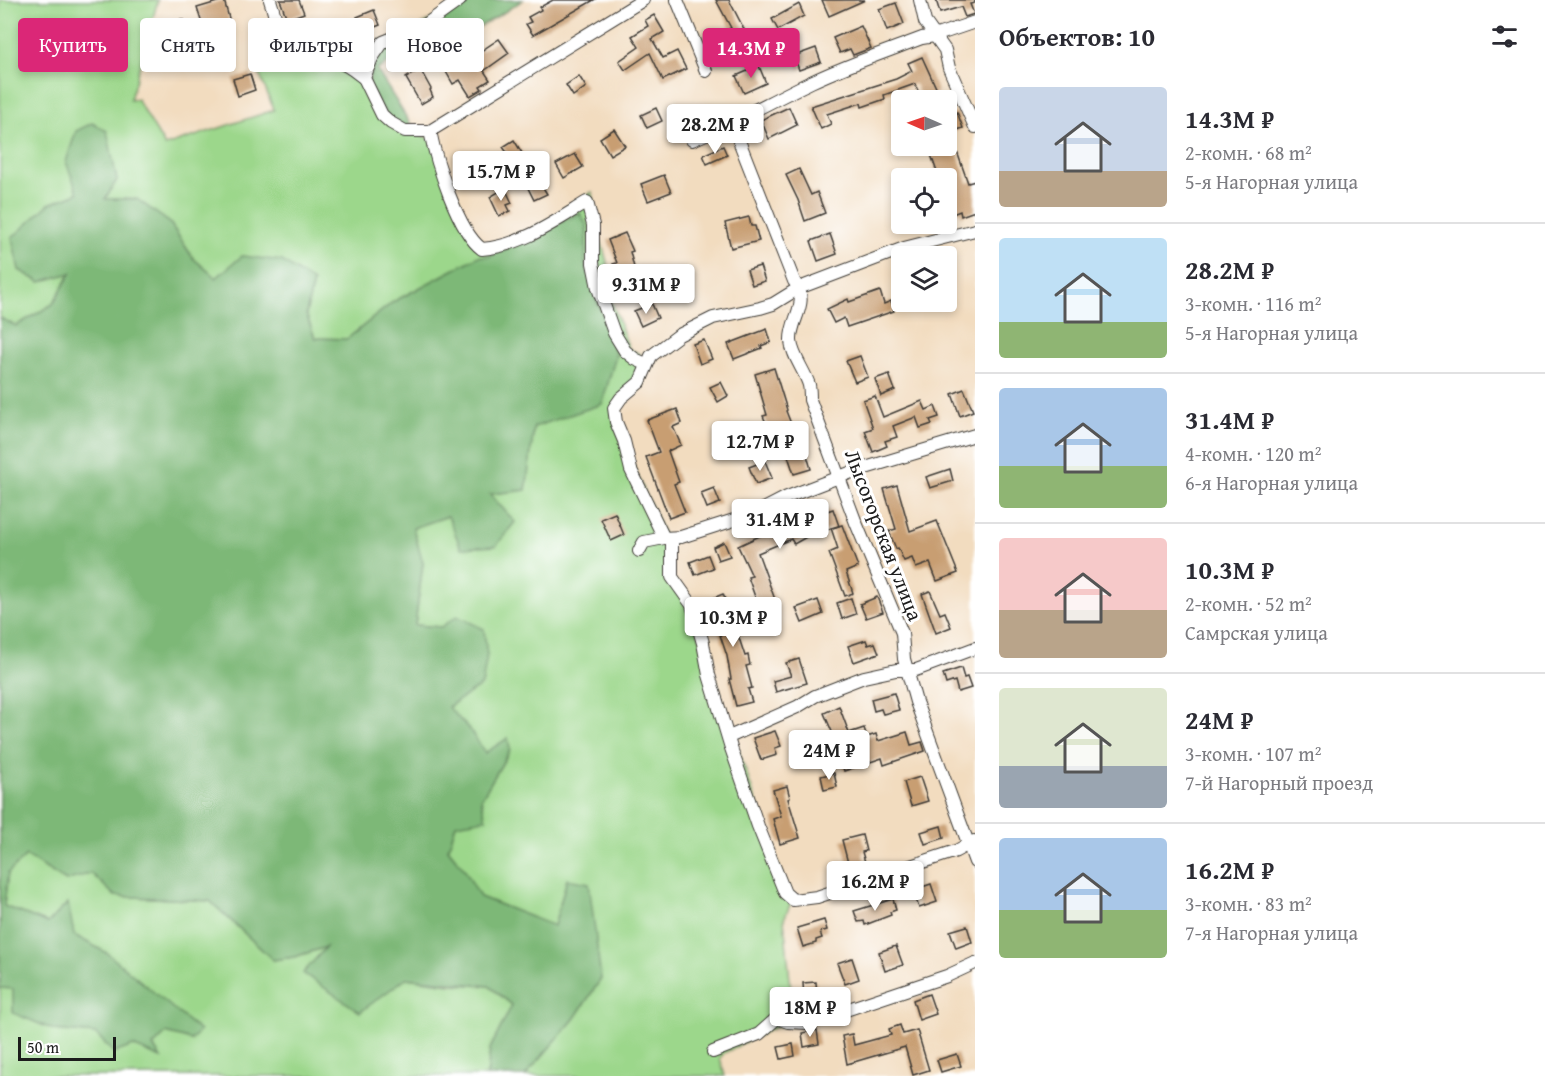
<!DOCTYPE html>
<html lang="ru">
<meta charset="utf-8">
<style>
body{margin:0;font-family:"Gentium Book Plus",serif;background:#f7f7f7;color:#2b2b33;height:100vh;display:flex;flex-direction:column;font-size:22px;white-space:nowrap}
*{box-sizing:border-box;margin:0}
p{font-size:20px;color:#7c7c81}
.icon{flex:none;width:33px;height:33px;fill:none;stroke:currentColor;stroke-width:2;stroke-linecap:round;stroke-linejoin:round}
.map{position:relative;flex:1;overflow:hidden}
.drawer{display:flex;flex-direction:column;background:#fff;width:570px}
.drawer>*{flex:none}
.top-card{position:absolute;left:18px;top:18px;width:570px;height:54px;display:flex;gap:12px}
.needle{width:39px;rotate:272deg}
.tools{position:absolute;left:891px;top:90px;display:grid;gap:12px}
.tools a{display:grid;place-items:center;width:66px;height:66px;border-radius:6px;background:#fff;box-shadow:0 3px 9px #0003;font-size:30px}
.scale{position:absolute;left:18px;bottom:15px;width:98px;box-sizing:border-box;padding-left:6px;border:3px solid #1c1c1c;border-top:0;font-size:16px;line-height:21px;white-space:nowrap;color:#1c1c1c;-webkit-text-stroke:4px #fff;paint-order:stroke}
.price{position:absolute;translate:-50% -51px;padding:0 14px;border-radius:6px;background:#fff;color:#222;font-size:20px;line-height:39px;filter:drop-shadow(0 2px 3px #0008)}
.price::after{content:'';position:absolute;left:50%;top:36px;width:18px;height:14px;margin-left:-9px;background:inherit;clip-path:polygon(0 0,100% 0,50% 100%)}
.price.on{background:#db2777;color:#fff}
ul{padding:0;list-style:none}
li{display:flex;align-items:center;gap:18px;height:150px;padding:0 24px}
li+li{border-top:2px solid #e1e1e2}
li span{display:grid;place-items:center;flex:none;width:168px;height:120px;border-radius:6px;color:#555}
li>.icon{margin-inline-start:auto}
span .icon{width:72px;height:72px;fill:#fffc;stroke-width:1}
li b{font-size:26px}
h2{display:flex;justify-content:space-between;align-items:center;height:72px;padding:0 24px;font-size:26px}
.tag{padding:0 21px;border-radius:6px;background:#fff;box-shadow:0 3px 9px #0003;font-size:21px;line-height:54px}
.tag.on{background:#db2777;color:#fff}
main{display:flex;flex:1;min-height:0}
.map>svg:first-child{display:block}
</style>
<main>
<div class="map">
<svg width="975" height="1076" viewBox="0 0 975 1076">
<rect width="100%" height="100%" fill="#fff"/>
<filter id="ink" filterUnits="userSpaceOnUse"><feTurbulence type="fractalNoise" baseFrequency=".0167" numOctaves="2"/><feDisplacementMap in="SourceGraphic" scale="12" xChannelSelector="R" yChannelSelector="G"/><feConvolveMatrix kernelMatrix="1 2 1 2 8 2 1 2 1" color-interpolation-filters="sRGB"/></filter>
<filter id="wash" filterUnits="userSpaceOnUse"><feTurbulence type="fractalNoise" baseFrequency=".008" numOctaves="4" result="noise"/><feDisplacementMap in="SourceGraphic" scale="24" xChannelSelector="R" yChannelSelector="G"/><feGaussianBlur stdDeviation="1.35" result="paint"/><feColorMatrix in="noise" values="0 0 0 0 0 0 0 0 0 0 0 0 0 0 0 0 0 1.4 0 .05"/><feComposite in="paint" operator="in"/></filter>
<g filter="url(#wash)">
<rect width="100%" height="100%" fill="#f2dcbf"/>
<g fill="#9cd78b" stroke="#5c7a54" stroke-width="1.5">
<polygon points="0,0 158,0 130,100 137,99 165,146 274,110 254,61 287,49 342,68 355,76 418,134 428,138 436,146 476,239 483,245 527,234 592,192 599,234 608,265 602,274 629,349 640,354 641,369 636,381 619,396 614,422 668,545 670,579 689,606 791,903 784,919 791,991 807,1018 789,1026 775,1027 724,1053 720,1058 725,1076 525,1076 574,1019 601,979 567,880 554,926 480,897 464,869 448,849 456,824 481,799 510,750 508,738 485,754 470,730 447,707 441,627 415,625 423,563 413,528 448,516 490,494 526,490 534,427 602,404 616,355 585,264 587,226 531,238 491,256 479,256 393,302 347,339 315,338 306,314 313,282 242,257 216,278 193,258 170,223 137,200 105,199 78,193 49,204 19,270 40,282 71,272 53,304 16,326 0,318"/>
<polygon points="26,856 66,881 91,872 115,896 210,901 273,960 294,957 327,947 406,978 450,984 489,986 512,1005 490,1049 487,1076 0,1076 0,988 13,988 54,1030 96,1034 114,1053 133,1046 160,1057 153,1046 166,1033 191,1040 107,953 74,935 67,904 48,923 3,906 8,873"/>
</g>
<g fill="#7db877" stroke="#4c6a4a" stroke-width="1.5">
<path d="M464,0H523L503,13L427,58L419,44L377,70L413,128C390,128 378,102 368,84L374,59L387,46Z"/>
<polygon points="92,123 107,131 117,180 105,199 137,199 170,223 193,258 216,278 242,256 282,261 313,282 306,314 315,338 347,339 393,302 479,256 491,256 580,213 587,226 585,264 616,355 602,404 534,427 526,490 490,494 515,522 496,546 461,548 448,516 413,528 423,563 415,625 441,627 457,616 484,629 487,655 482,685 448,707 470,730 485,753 508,738 510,750 481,799 486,819 456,824 448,849 464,869 480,897 554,926 567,879 589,883 601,979 574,1019 525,1076 487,1076 490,1049 512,1005 489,986 406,978 360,1012 303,973 326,947 294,957 273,960 210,901 115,896 91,873 66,881 26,856 8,873 4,906 48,923 68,903 74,935 107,953 200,1031 191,1040 166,1033 153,1046 161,1058 133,1046 114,1053 96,1034 54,1030 13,1013 13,989 0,988 0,318 16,326 53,304 71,273 40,282 19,270 12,238 49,204 78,193 66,162 76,131"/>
</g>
<g id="blocks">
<g fill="#c89e72">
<polygon points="224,0 230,22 204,30 197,8"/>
<polygon points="280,0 299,0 304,13 287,19"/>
<polygon points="553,0 594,0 533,35 526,24 531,22 528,17 541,10 540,7"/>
<polygon points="716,0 729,0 746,33 730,42 724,32 731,28"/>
<polygon points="822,0 865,0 829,16"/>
<polygon points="936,0 975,0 975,3 970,4 974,14 965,17 961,7 940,13"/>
<polygon points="896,3 904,24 887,31 879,9"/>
<polygon points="799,4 804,16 778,30 772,19"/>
<polygon points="374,10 380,25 362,32 357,17"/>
<polygon points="654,15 664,32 652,39 663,58 677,51 686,69 663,80 650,53 625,70 619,61 639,47 632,36 648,26 645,20"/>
<polygon points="161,20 184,20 184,41 162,41"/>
<polygon points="861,26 871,48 853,55 850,49 840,53 833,38"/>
<polygon points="499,39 509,53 484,71 490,80 480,86 482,89 470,96 460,80 453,84 445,70 455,63 453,59 456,57 453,51 461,46 466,54 476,45 481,51"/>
<polygon points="816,48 821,62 799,70 794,56"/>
<polygon points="922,57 938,92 934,94 936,100 922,100 915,84 884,95 885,99 862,107 861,103 827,114 831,124 821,129 811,106 896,79 912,71 908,63"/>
<polygon points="759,66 766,83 744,93 736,76"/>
<polygon points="420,69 431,89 430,90 433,97 421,104 406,78"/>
<polygon points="250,74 255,90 238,96 233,79"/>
<polygon points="579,76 586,87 573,96 566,85"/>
<polygon points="789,107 797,125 769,139 761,120"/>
<polygon points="656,108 662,121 647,128 641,115"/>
<polygon points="957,112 963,128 946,134 946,116"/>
<polygon points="614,129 625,146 610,155 600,138"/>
<polygon points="514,140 547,194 534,200 518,168 503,147"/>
<polygon points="723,146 727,155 707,164 703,155"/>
<polygon points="928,146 955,146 968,183 975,181 975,211 961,216 960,211 950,215 946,205 946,178 939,178"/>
<polygon points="575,154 583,167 564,178 556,164"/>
<polygon points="799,169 811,195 817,192 825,213 805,221 798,200 786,175"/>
<polygon points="664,175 671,192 648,201 641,184"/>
<polygon points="505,188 512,203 507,205 510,211 499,216 490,197"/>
<polygon points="749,217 751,226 755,226 759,241 731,248 725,223"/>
<polygon points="625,233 633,251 630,252 637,279 619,284 613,264 617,263 608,240"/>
<polygon points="830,234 837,254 818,261 811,241"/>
<polygon points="760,266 765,281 752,285 747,270"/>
<polygon points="880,291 884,304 891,301 894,311 847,327 844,318 834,323 827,309 848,299 849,302"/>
<polygon points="652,304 658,318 641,326 634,311"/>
<polygon points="767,329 771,342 761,346 762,348 734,359 728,344"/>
<polygon points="704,340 712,359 700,364 693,344"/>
<polygon points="860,356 868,377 855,382 846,361"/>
<polygon points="774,368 787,410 786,411 800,447 804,445 811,469 794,474 781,435 773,439 763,416 767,415 755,374"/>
<polygon points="889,374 895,390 881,396 875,379"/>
<polygon points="721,382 728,396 718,402 710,387"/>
<polygon points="964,389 973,411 960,416 952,394"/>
<polygon points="875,396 883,417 922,401 926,410 935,406 939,417 930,420 932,424 920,428 916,417 893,426 897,437 885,441 887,446 873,452 865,431 873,428 863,400"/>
<polygon points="677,409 682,423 673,427 681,445 668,451 679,482 674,484 685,512 669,518 646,457 659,452 647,420"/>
<polygon points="765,461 772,478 756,484 749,467"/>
<polygon points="950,469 953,481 930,488 926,477"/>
<polygon points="897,485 910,531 937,521 958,573 937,581 930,563 916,568 912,558 904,561 898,548 896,549 889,531 896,529 884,489"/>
<polygon points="714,488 720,503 707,508 701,493"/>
<polygon points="833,509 839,526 808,536 794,544 791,539 758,553 777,605 760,611 748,577 752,576 738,546 766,533 765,528 776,523 778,527 800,517 801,520"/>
<polygon points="615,513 624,535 611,541 601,519"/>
<polygon points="842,525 858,567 846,572 853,593 845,596 829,553 838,549 831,528"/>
<polygon points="724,542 730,556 718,560 713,547"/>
<polygon points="708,555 713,568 695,575 690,562"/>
<polygon points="930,591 940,614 945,612 951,627 936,633 922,594"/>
<polygon points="723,594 731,615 744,612 748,626 736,629 745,656 748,655 750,665 746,666 752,688 748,689 752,702 736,706 729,679 731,679 727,656 714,617 713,618 706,601"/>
<polygon points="877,597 883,612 866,618 860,604"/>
<polygon points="851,598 856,614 842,619 837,603"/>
<polygon points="818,600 823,614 802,623 796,608"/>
<polygon points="866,640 868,645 875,643 879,653 854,662 848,646"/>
<polygon points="799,659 807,683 776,692 773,681 791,676 786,663"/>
<polygon points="961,668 964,678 967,677 971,688 958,692 955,681 946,684 943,674"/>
<polygon points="894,693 899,710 883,714 881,709 874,711 871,699"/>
<polygon points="839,706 849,733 864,728 867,737 876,734 878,741 907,732 911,745 922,742 925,751 884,765 882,758 844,771 833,734 824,713"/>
<polygon points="775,731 781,746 775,748 777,755 761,760 753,738"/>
<polygon points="834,773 837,787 824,790 821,776"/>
<polygon points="920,777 928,801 911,806 904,782"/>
<polygon points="787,786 790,798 788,799 800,838 780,844 773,819 781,816 773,790"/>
<polygon points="941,826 944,838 925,844 921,832"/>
<polygon points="862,835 866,851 862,852 865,862 849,867 842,840"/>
<polygon points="931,884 937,902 919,908 913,890"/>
<polygon points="893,899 896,910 890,912 891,915 865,925 864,921 858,922 854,911"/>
<polygon points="824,920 827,930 820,932 822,938 816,940 816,943 803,947 797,928"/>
<polygon points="967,926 972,942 956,948 950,931"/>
<polygon points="896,946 903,965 885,971 879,952"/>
<polygon points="852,958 859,979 845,984 837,963"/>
<polygon points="816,982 817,996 804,997 803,983"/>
<polygon points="929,994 936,1014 919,1020 913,1000"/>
<polygon points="900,1025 903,1034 917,1030 929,1070 913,1075 905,1047 847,1064 842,1036 852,1034 854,1045 891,1035 889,1029"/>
<polygon points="817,1030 819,1044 804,1047 802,1033"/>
<polygon points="793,1044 795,1056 781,1059 778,1047"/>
<polygon points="957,1054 961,1066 941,1072 937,1060"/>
</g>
</g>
</g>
<g filter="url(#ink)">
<use href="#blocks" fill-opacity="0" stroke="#3c3934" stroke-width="1.5"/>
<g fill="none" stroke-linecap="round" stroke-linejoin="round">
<defs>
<g id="street">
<path d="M270,0C275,15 279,35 288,48C301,64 323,58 340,63C348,65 357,73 364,78"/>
<polyline points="460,0 425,25 383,42 372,58 364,78 382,115 391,123 405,131 430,131 643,0"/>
<polyline points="677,0 706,71"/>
<polyline points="920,0 925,22 945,50 949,68 975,127"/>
<path d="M732,123L794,281C811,304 790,318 791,341C792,356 805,371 809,385C810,390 810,395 810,400L856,523L902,633L904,659L916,702L975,862"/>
<path d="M430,131C436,161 458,232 482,249C521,246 554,222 587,202L593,225V263L598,288L614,333L625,351L635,359L646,364"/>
<path d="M692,140C733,123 771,101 811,82C847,65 885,52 922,38L934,36L975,22"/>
<polyline points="664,538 631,470 624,441 616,422 614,408 621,398 640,382 651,356 679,335 713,318 760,308 773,304 799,288 904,248 975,230"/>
<polyline points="672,538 672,577 692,605 703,643 709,675 731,748 758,826 785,893 793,900 817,897 956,851 974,841"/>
<polyline points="639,551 644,542 664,538 681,537 756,513 787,497 852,472 975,435"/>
<polyline points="729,737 797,707 815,696 864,677 896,670 916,670 975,648"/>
<polyline points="713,1052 759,1034 777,1018 788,1022 807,1023 947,976 975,963"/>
</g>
</defs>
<use href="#street" stroke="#3c3934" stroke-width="14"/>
<use href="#street" stroke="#fff" stroke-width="12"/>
</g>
</g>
<g text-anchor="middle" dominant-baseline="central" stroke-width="6" stroke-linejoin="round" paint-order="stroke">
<g font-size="21" fill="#1c1c1c" stroke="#fff">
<text transform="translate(884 535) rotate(69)">Лысогорская улица</text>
</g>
</g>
</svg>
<div class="tools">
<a><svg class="needle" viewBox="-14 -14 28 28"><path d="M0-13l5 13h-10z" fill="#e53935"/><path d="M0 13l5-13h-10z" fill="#7c7c81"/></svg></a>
<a><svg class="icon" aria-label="locate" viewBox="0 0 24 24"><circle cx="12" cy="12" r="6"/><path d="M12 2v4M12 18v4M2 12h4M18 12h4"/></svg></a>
<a><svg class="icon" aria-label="layers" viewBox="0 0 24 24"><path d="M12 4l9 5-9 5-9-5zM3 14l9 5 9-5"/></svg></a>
</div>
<div class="scale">50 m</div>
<b class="price on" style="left:751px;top:79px">14.3M ₽</b>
<b class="price" style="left:715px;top:155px">28.2M ₽</b>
<b class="price" style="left:501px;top:202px">15.7M ₽</b>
<b class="price" style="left:646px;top:315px">9.31M ₽</b>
<b class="price" style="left:760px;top:472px">12.7M ₽</b>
<b class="price" style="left:780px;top:550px">31.4M ₽</b>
<b class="price" style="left:733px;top:648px">10.3M ₽</b>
<b class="price" style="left:829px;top:781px">24M ₽</b>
<b class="price" style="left:875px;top:912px">16.2M ₽</b>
<b class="price" style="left:810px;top:1038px">18M ₽</b>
<div class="top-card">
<a class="tag on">Купить</a>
<a class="tag">Снять</a>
<a class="tag">Фильтры</a>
<a class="tag">Новое</a>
</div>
</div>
<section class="drawer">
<h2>Объектов: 10<svg class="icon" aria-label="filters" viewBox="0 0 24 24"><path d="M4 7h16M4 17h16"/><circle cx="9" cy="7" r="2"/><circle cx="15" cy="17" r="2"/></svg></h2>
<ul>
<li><span style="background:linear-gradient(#c9d6e8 70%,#b9a48a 0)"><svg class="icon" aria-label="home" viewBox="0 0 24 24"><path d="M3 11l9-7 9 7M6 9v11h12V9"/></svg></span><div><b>14.3M ₽</b><p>2-комн. · 68 m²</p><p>5-я Нагорная улица</p></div></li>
<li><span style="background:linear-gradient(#bfe0f5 70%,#8fb573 0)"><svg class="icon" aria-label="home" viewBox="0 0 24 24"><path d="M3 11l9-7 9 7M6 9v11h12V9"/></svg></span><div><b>28.2M ₽</b><p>3-комн. · 116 m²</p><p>5-я Нагорная улица</p></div></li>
<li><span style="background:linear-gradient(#a9c7e8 65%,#8fb573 0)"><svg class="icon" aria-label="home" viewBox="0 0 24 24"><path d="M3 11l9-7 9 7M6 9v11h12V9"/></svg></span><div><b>31.4M ₽</b><p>4-комн. · 120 m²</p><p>6-я Нагорная улица</p></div></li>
<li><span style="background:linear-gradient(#f6c9c9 60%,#b9a48a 0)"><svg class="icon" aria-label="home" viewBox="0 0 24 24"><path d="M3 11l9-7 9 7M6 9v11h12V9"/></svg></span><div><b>10.3M ₽</b><p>2-комн. · 52 m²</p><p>Самрская улица</p></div></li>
<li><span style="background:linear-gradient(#dfe7d0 65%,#9aa5b1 0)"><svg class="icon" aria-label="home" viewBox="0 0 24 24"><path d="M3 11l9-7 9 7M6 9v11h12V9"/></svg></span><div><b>24M ₽</b><p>3-комн. · 107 m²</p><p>7-й Нагорный проезд</p></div></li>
<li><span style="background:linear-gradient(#a9c7e8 60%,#8fb573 0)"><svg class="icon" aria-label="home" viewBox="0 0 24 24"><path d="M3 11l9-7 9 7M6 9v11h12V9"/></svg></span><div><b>16.2M ₽</b><p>3-комн. · 83 m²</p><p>7-я Нагорная улица</p></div></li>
</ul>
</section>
</main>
